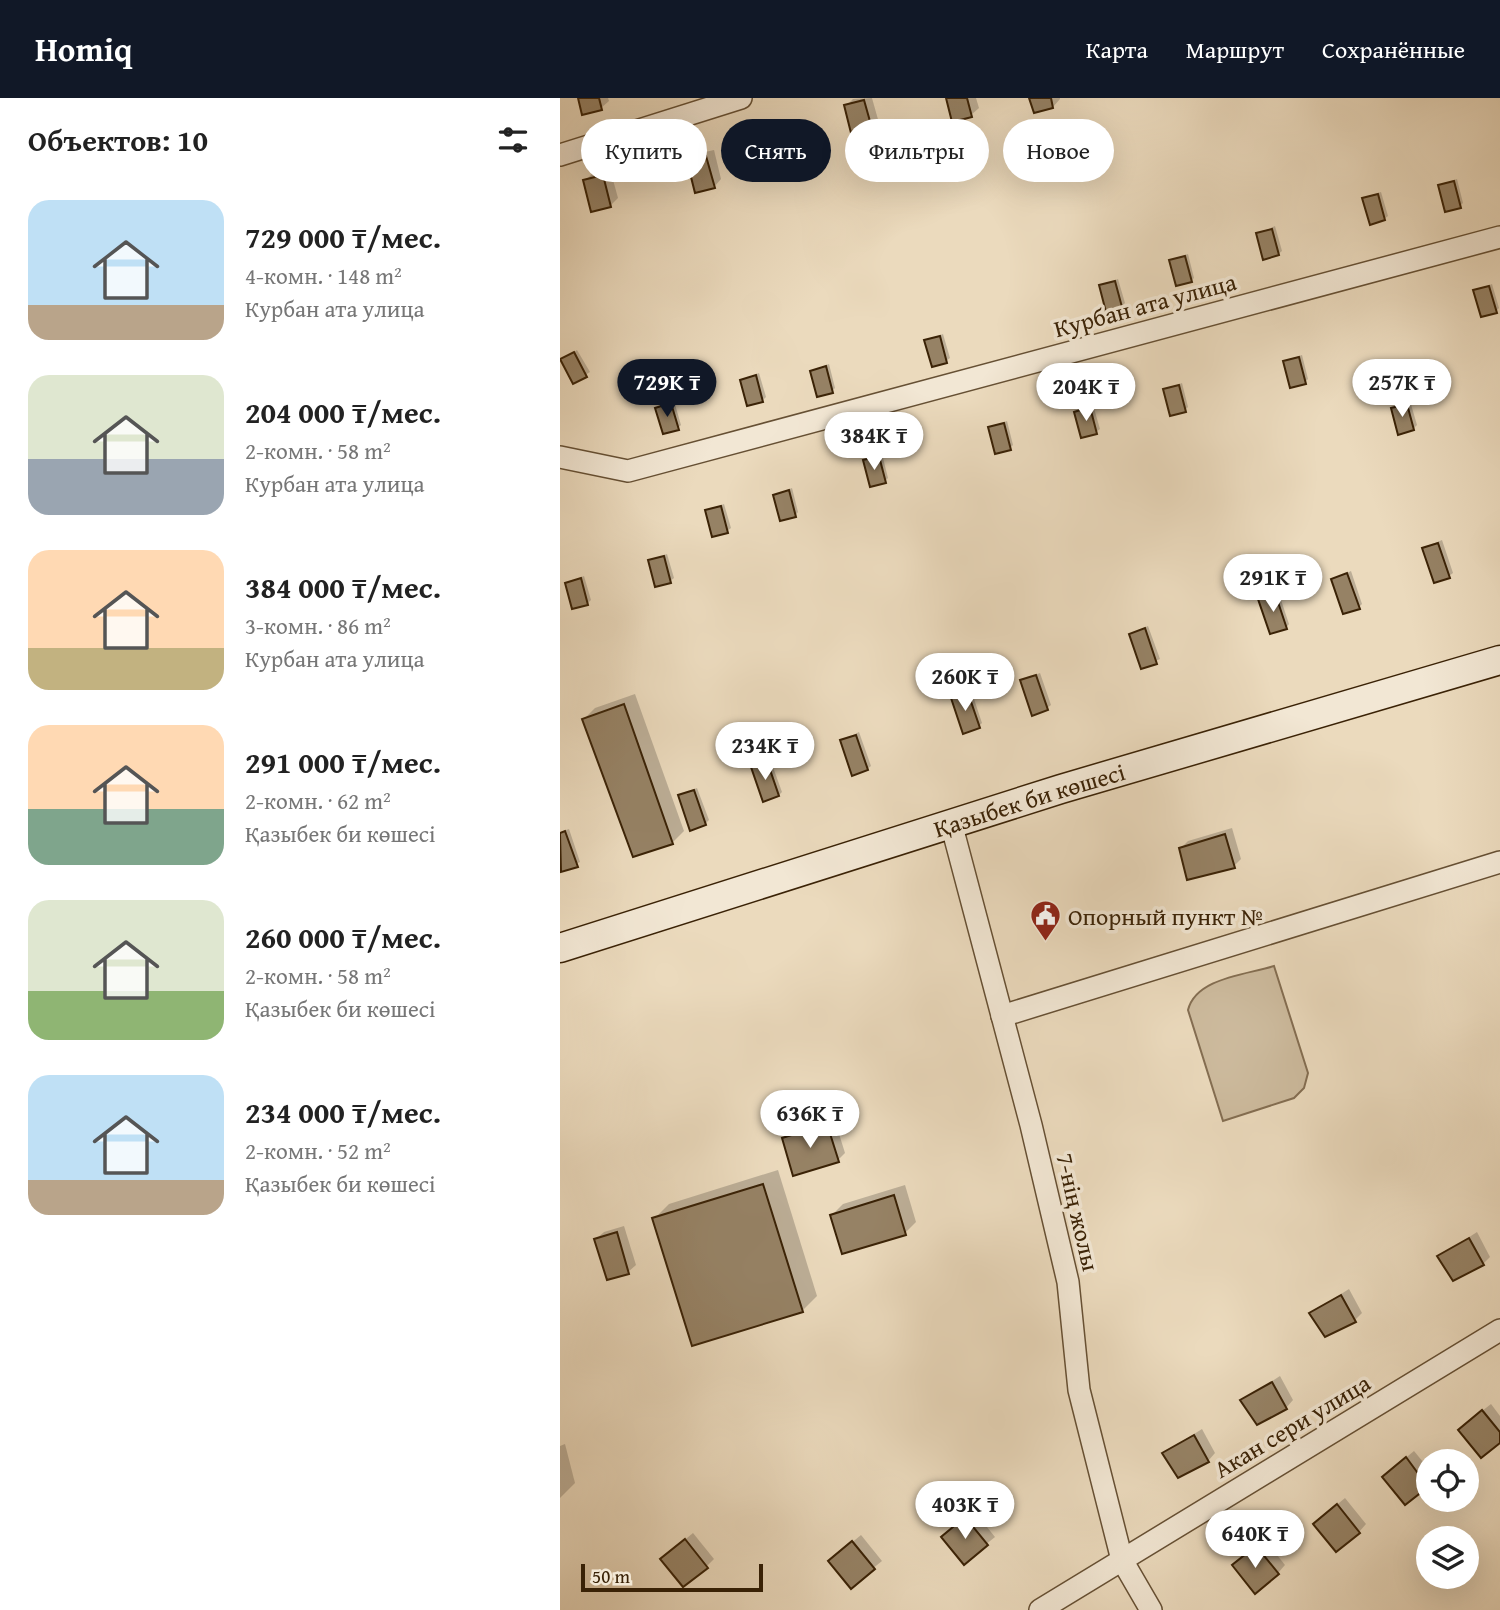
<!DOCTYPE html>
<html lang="ru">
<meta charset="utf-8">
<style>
body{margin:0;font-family:"Gentium Book Plus",serif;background:#f6f6f6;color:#222;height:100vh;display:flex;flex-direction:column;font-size:26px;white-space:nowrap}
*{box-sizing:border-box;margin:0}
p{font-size:23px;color:#767676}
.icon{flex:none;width:38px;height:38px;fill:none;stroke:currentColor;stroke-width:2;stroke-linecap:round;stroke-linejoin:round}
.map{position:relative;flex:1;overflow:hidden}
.side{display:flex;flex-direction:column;background:#fff;width:560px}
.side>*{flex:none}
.guide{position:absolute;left:21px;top:21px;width:665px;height:63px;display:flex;gap:14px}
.buttons{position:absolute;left:856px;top:1351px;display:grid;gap:14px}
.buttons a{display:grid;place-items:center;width:63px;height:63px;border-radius:50%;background:#fff;box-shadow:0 7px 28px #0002;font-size:35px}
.scale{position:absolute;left:21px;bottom:18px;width:182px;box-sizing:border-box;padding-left:7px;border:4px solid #3a2206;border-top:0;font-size:19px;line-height:24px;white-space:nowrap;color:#3a2206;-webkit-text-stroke:5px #f2e7d4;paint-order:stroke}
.price{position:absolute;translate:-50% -60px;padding:0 16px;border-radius:24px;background:#fff;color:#222;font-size:23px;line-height:46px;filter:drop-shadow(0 2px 4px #0008)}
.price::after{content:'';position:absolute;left:50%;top:42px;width:21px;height:16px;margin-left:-10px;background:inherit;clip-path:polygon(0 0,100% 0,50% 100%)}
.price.selected{background:#111827;color:#fff}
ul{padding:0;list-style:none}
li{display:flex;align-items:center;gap:21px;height:175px;padding:0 28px}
li span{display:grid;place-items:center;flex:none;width:196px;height:140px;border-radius:21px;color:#555}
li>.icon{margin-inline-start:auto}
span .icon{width:84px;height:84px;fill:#fffc;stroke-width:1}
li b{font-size:30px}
h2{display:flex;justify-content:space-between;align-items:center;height:84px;padding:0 28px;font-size:30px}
.chip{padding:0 24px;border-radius:32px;background:#fff;box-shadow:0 7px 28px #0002;font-size:24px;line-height:63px}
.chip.selected{background:#111827;color:#fff}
header{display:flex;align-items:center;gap:42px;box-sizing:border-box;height:98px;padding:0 35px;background:#111827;color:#fff}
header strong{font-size:33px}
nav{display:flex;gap:38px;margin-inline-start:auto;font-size:24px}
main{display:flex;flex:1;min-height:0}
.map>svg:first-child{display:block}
</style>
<header>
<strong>Homiq</strong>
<nav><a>Карта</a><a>Маршрут</a><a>Сохранённые</a></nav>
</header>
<main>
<section class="side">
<h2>Объектов: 10<svg class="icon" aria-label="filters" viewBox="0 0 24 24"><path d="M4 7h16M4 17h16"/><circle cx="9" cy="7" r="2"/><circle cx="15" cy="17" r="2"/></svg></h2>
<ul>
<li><span style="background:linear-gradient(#bfe0f5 75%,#b9a48a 0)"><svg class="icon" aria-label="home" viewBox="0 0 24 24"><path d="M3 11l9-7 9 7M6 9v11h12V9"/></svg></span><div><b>729 000 ₸/мес.</b><p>4-комн. · 148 m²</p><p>Курбан ата улица</p></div></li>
<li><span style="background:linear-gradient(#dfe7d0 60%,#9aa5b1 0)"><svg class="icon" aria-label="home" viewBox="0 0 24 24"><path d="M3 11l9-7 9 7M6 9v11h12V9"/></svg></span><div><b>204 000 ₸/мес.</b><p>2-комн. · 58 m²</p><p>Курбан ата улица</p></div></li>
<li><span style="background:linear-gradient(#ffd9b3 70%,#c2b280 0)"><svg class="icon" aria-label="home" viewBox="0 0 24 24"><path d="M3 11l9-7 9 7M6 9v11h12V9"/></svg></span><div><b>384 000 ₸/мес.</b><p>3-комн. · 86 m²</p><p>Курбан ата улица</p></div></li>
<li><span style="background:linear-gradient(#ffd9b3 60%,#7fa58c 0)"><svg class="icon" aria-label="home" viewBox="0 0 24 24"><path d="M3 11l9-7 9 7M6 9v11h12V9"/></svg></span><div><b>291 000 ₸/мес.</b><p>2-комн. · 62 m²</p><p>Қазыбек би көшесі</p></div></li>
<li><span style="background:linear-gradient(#dfe7d0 65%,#8fb573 0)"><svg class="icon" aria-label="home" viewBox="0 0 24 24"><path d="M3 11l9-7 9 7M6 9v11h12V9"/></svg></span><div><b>260 000 ₸/мес.</b><p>2-комн. · 58 m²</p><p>Қазыбек би көшесі</p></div></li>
<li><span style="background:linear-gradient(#bfe0f5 75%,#b9a48a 0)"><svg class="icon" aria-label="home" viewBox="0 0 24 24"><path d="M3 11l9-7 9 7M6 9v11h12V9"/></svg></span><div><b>234 000 ₸/мес.</b><p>2-комн. · 52 m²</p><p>Қазыбек би көшесі</p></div></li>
</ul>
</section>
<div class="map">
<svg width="940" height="1512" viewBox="0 0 940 1512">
<rect width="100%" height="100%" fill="#ebdabd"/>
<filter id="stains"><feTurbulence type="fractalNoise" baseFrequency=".00286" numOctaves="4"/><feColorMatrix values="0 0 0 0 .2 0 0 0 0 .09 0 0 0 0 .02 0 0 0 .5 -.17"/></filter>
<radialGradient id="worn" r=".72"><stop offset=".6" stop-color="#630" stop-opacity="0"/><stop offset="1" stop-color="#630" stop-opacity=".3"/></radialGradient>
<path fill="#cdbb9e" stroke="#846e52" stroke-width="2" d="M714,868L748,975L744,990L734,1000L663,1023L628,912C636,880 685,877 714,868Z"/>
<g fill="#0003">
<polygon points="20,0 48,0 49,3 41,10"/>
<polygon points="312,0 319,25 312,33 286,8 293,1"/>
<polygon points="388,0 416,0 419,10 411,17"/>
<polygon points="471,0 500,0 500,1 493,9"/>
<polygon points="227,32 235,61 227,68 202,44 209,36"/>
<polygon points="154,52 161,81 154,89 129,64 136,56"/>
<polygon points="50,71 58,100 50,108 25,83 32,76"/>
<polygon points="897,81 903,105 900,108 880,87"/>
<polygon points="821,94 828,118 824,121 804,100"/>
<polygon points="715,128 722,153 718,156 698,136"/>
<polygon points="628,156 634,180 631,183 611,162"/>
<polygon points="558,181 565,205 562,208 541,188"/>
<polygon points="932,186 939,210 936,213 915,193"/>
<polygon points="383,236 390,260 386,263 366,243"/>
<polygon points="17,252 30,274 14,284 2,262"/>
<polygon points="742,257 748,281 745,284 725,263"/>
<polygon points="269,266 275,290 272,293 251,273"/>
<polygon points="199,275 206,299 202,303 182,282"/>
<polygon points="622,285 628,309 625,312 605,292"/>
<polygon points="114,303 121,327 118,330 97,310"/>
<polygon points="850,303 857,327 853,331 833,311"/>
<polygon points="533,307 540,331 536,334 516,314"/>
<polygon points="447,323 453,347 450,350 430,330"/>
<polygon points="322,356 328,380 325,383 305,363"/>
<polygon points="232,390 238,414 235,418 215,397"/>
<polygon points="164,406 171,430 167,433 147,413"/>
<polygon points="882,442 893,475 889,478 864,450"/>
<polygon points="107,456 114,480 110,483 90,463"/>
<polygon points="791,473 802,506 799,509 773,482"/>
<polygon points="24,478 31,502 27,506 7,485"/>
<polygon points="718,493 729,526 726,530 700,501"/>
<polygon points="588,528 600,561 582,569 571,536"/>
<polygon points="480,575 491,607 487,610 462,582"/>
<polygon points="411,592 422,625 419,628 393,601"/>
<polygon points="75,596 124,733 113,744 74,757 24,621 35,610"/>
<polygon points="299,634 311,668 307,671 282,643"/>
<polygon points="210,661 222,694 219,697 193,669"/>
<polygon points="137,690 149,722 145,726 120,697"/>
<polygon points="672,730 681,761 674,768 621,750 628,743"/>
<polygon points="9,731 20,764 2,772 0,734"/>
<polygon points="274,1020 285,1055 278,1062 224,1041 231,1033"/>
<polygon points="218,1072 257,1198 242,1213 94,1121 109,1106"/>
<polygon points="345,1087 356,1124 345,1135 272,1117 283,1106"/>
<polygon points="64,1128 76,1167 68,1174 36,1141 44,1134"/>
<polygon points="917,1134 930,1159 923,1166 879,1159"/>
<polygon points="789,1191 802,1215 795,1222 751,1215"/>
<polygon points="720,1278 733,1302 726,1310 682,1303"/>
<polygon points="931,1306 940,1318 940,1342 908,1324"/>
<polygon points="642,1331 655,1355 648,1363 604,1355"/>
<polygon points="5,1346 15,1385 0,1400 0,1348"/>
<polygon points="854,1353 868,1370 868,1387 845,1405 831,1372"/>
<polygon points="785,1400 806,1426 799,1434 762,1419"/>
<polygon points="414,1413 435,1439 404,1464 391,1431"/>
<polygon points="133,1435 154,1461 146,1469 110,1454"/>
<polygon points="301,1437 322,1463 291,1488 278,1456"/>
<polygon points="705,1442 725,1467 718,1475 682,1460"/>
</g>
<g fill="#968265" stroke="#3a2206" stroke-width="2">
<polygon points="18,0 39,0 42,12 22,17"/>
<polygon points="386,0 407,0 412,19 392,24"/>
<polygon points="469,0 491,0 493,10 474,15"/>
<polygon points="304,2 313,34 292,39 284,7"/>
<polygon points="220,38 228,70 208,75 200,43"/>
<polygon points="146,58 155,90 135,95 127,63"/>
<polygon points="43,77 51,109 31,114 23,82"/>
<polygon points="894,83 901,110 885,114 878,87"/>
<polygon points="818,96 825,122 810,127 802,100"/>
<polygon points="712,131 719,157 703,162 696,135"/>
<polygon points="625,158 632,184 616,188 609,162"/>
<polygon points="555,183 562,209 546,214 539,187"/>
<polygon points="929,188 937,215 921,219 913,192"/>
<polygon points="380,238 387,265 372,269 364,242"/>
<polygon points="14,254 27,279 13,286 0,261"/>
<polygon points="739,259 746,286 730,290 723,263"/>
<polygon points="266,268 273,295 257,299 250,273"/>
<polygon points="196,277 203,304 187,308 180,282"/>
<polygon points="619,287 626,314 610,318 603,291"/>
<polygon points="111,305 119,332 103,336 95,310"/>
<polygon points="847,306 854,332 838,337 831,310"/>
<polygon points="530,309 537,336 521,340 514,314"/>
<polygon points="444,325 451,352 435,356 428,329"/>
<polygon points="319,358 326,385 310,389 303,362"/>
<polygon points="229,392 236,419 220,423 213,397"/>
<polygon points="161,408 168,435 152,439 145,412"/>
<polygon points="878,445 890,480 874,485 862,450"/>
<polygon points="104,458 111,485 95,489 88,462"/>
<polygon points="787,475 800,511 783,516 771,481"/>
<polygon points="21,480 28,507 12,511 5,485"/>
<polygon points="715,495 727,531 710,536 698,501"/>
<polygon points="585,530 597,566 581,571 569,536"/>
<polygon points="476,577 488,612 472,618 460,582"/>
<polygon points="408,595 420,630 403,636 391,600"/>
<polygon points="64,606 113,746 73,759 22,621"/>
<polygon points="296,637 308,672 292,678 280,642"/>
<polygon points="207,663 219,698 203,704 191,669"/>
<polygon points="134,692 146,727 130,733 118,697"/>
<polygon points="5,733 18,769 1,774 0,735"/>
<polygon points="665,736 675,770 627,782 619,750"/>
<polygon points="267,1026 279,1064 233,1078 222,1040"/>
<polygon points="203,1086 243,1214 132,1248 92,1120"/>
<polygon points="334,1097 346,1137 282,1156 270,1117"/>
<polygon points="57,1134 69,1176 47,1182 34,1141"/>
<polygon points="909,1140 924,1167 893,1183 877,1158"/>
<polygon points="781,1197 796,1224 765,1239 749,1215"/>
<polygon points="712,1284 727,1311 697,1327 680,1302"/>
<polygon points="922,1312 940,1334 940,1345 921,1360 898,1332"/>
<polygon points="634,1337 649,1364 618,1380 602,1355"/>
<polygon points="846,1359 868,1389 845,1407 822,1379"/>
<polygon points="777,1406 800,1435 776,1454 753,1426"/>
<polygon points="405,1419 428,1447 404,1467 381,1439"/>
<polygon points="125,1441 148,1470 123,1489 100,1461"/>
<polygon points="292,1443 315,1471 291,1491 268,1463"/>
<polygon points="696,1448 719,1476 695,1496 672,1467"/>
</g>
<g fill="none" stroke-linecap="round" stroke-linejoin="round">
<defs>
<g id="minor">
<polyline points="0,57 181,0"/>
<polyline points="0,359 68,373 940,139"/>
<polyline points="391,725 471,1027 508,1184 519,1292 562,1462 591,1512"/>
<polyline points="442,918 940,764"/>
<polyline points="480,1512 940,1232"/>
</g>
<g id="secondary">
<path id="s1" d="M0,850L501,691L940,562"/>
</g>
</defs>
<use href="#minor" stroke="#665034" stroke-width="24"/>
<use href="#secondary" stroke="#3a2206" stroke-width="31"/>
<use href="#minor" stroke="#f2e7d4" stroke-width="21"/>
<use href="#secondary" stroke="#f2e7d4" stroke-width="28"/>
</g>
<defs>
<symbol id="civic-pin" viewBox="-11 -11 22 30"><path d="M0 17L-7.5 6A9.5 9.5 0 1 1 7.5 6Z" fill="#8f2418" stroke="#f2e7d4"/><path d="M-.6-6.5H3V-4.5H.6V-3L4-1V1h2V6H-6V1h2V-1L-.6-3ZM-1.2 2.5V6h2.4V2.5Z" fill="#fff"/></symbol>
</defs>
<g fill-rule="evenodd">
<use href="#civic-pin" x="468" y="800" width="35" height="47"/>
</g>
<g text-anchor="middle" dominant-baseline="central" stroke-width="7" stroke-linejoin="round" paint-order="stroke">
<g font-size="24" fill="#3a2206" stroke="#f2e7d4">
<text transform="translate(585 207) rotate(-15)">Курбан ата улица</text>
<text stroke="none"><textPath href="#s1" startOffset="492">Қазыбек би көшесі</textPath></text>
<text transform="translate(518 1114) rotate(77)">7-нің жолы</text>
<text transform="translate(732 1328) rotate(-31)">Акан сери улица</text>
</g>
<g font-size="24" fill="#3a2206" stroke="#f2e7d4" text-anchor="start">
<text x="508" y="818">Опорный пункт №</text>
</g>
</g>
<rect width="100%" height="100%" filter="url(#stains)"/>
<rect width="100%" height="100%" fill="url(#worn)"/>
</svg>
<div class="buttons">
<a><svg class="icon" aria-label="locate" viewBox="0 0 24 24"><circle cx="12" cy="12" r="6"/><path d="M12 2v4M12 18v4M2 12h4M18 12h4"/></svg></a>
<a><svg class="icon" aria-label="layers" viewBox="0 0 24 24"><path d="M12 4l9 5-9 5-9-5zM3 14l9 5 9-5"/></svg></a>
</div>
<div class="scale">50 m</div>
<b class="price selected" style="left:107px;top:321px">729K ₸</b>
<b class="price" style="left:842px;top:321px">257K ₸</b>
<b class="price" style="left:526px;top:325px">204K ₸</b>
<b class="price" style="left:314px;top:374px">384K ₸</b>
<b class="price" style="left:713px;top:516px">291K ₸</b>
<b class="price" style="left:405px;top:615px">260K ₸</b>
<b class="price" style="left:205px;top:684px">234K ₸</b>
<b class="price" style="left:250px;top:1052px">636K ₸</b>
<b class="price" style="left:405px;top:1443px">403K ₸</b>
<b class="price" style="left:695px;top:1472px">640K ₸</b>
<div class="guide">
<a class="chip">Купить</a>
<a class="chip selected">Снять</a>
<a class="chip">Фильтры</a>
<a class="chip">Новое</a>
</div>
</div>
</main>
